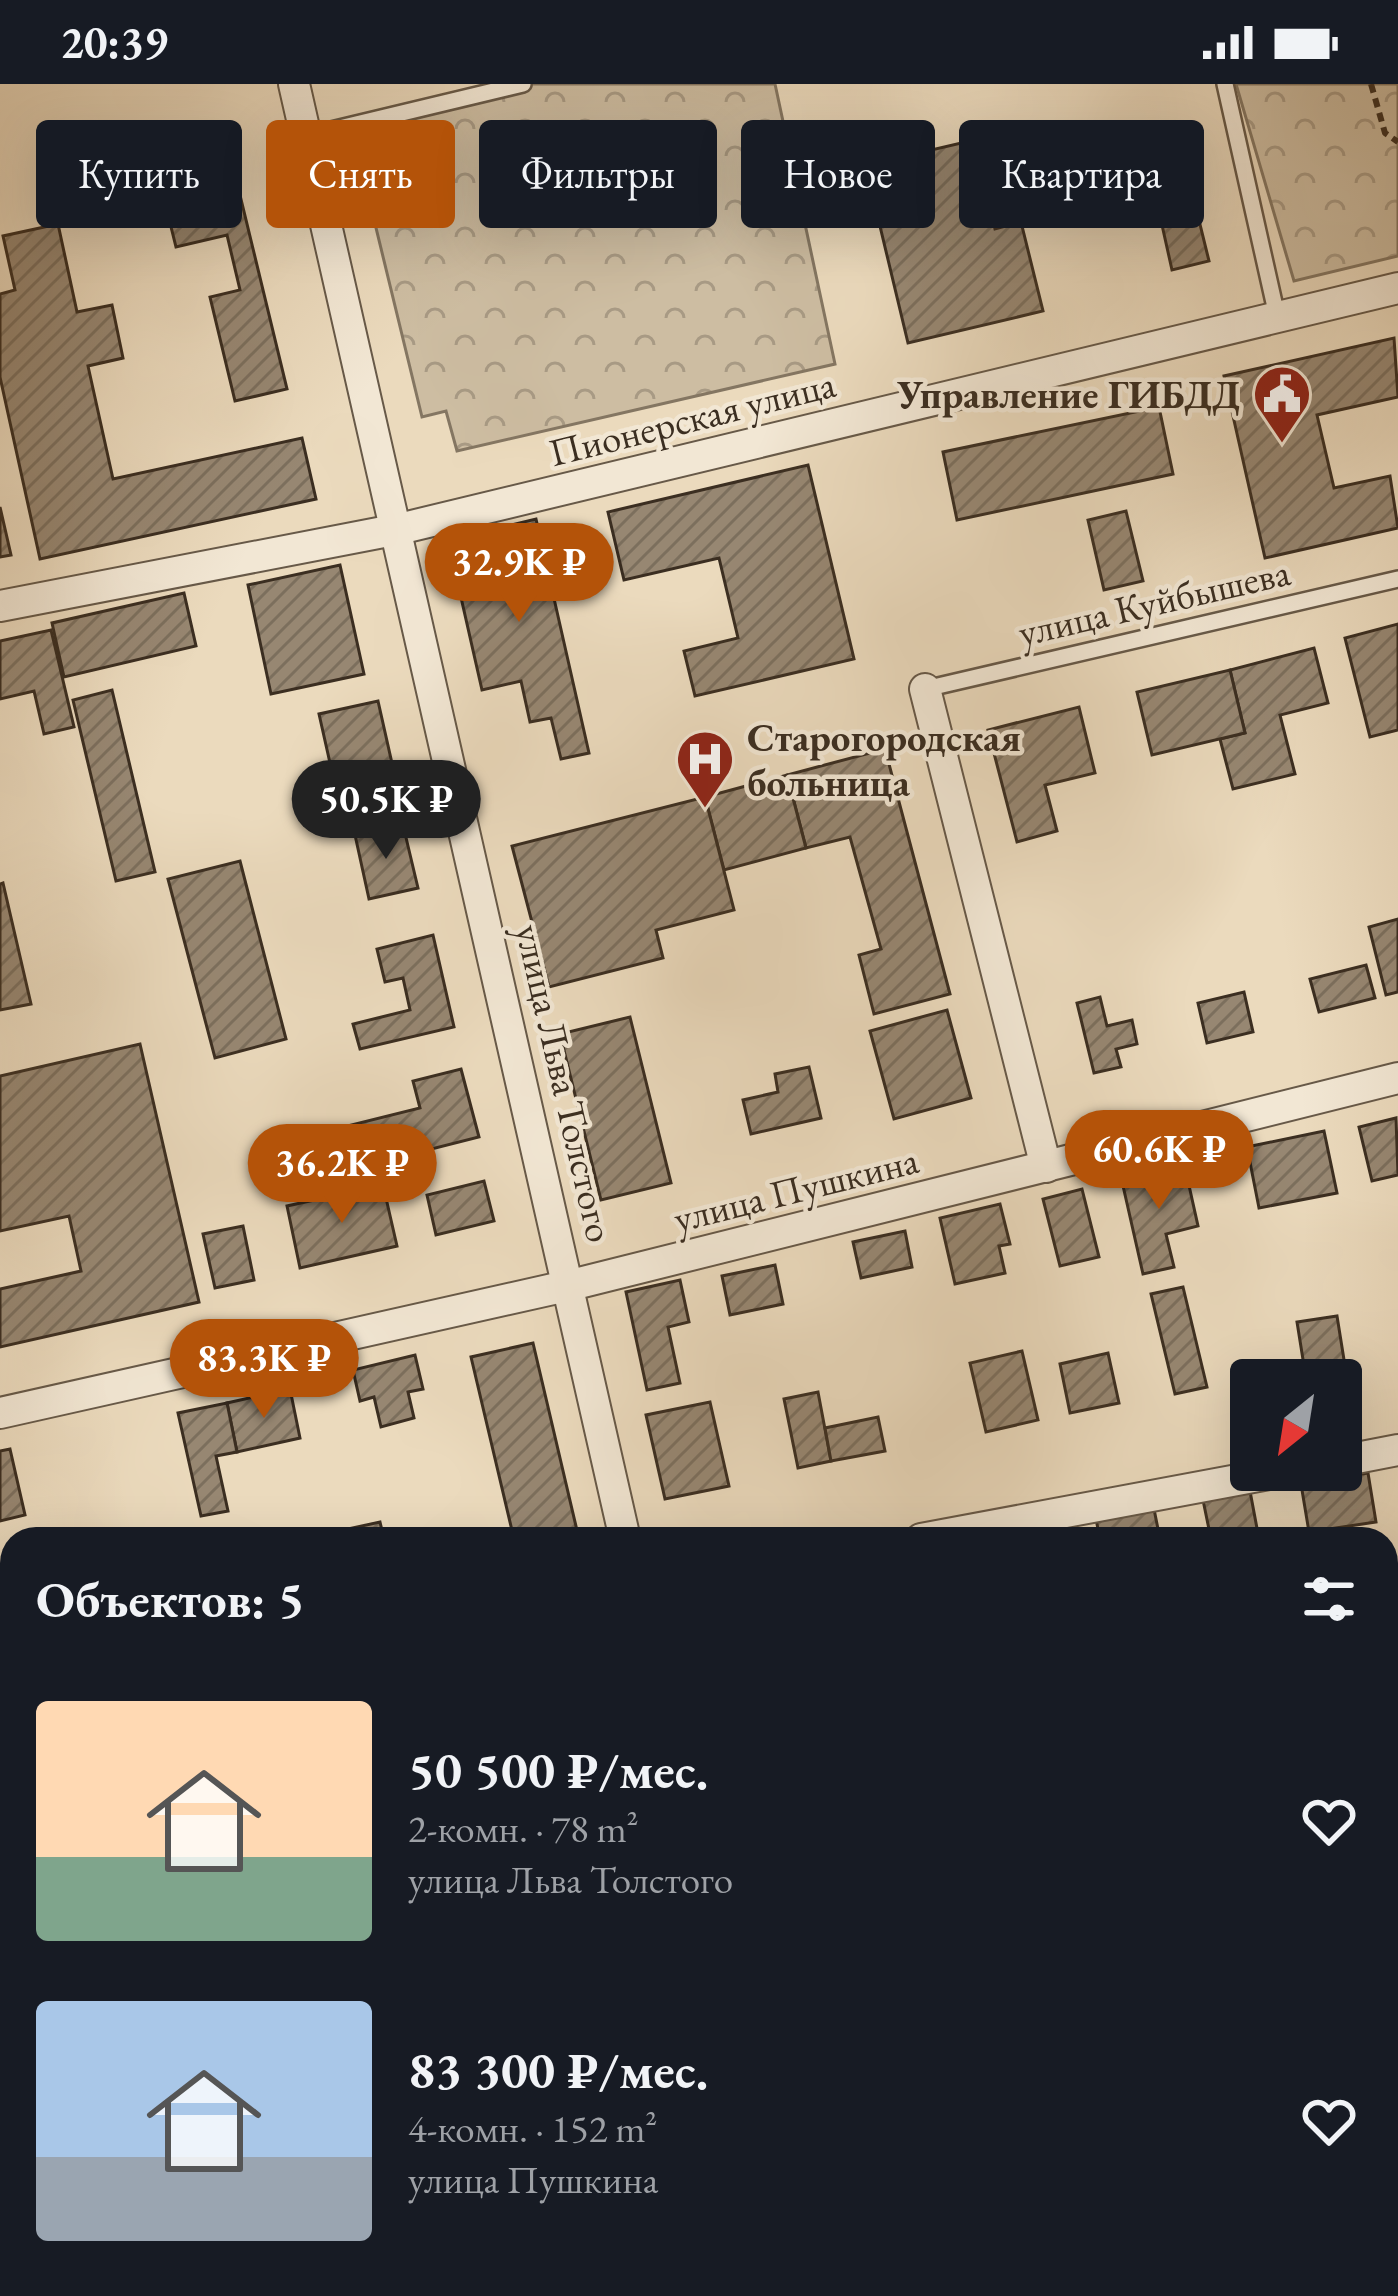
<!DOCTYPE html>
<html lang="ru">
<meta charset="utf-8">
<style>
body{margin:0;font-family:"EB Garamond",serif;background:#20242c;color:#f1f3f6;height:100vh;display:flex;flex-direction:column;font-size:45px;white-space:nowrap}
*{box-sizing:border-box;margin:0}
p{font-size:39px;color:#9ea1a6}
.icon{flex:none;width:66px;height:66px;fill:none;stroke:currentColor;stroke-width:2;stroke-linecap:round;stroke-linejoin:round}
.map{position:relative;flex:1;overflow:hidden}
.panel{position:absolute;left:0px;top:1443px;width:1398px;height:771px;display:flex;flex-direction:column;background:#171b24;border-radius:36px 36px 0 0;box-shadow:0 12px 48px #0002}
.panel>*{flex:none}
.hud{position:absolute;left:36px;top:36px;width:1326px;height:108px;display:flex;gap:24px}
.needle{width:78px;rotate:210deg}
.controls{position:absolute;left:1230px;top:1275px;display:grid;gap:24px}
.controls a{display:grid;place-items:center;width:132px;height:132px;border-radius:12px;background:#171b24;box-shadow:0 12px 48px #0002;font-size:60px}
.price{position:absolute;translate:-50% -102px;padding:0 27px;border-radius:42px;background:#b45309;color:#fff;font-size:39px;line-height:78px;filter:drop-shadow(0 3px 6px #0008)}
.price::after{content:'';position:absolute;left:50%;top:72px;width:36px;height:27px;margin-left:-18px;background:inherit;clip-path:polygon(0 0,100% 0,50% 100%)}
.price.active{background:#222;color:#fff}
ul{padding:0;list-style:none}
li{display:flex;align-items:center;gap:36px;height:300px;padding:0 36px}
li span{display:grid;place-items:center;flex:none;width:336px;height:240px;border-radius:12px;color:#555}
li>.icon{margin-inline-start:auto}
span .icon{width:144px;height:144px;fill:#fffc;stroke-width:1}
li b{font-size:51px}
h2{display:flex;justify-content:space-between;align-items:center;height:144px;padding:0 36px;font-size:51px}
.chip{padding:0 42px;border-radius:12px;background:#171b24;box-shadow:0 12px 48px #0002;font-size:42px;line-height:108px}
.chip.active{background:#b45309;color:#fff}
.status{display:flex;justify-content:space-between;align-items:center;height:84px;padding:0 60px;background:#171b24;direction:ltr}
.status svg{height:33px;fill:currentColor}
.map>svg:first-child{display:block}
</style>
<div class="status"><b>20:39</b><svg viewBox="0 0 49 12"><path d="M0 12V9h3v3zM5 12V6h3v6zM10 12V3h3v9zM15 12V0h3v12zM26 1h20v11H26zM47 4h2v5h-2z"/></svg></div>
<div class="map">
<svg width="1398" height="2212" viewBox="0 0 1398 2212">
<defs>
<pattern id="forest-crowns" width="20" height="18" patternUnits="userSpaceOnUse" patternTransform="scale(3)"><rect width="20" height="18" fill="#cdbda2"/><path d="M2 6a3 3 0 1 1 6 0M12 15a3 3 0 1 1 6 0" fill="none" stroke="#a89a84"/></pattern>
<pattern id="building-hatch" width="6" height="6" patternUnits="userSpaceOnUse" patternTransform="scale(3)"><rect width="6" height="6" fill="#978772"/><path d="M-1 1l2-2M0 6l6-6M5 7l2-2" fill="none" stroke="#7c6f5d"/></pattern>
</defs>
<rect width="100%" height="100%" fill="#ebdabd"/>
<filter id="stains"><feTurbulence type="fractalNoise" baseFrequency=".00167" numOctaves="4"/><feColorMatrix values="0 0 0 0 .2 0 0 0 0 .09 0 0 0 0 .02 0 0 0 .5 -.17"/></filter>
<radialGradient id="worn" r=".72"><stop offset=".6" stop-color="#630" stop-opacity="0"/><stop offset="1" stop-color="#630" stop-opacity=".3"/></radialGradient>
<g fill="url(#forest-crowns)" stroke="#847662" stroke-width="3">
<polygon points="523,0 775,0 835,280 457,367 446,327 422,333 351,41"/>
<polygon points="1236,0 1398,0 1398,172 1294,197"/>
</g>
<g fill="url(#building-hatch)" stroke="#3b2e21" stroke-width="3">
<polygon points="224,45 287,305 235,317 210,213 240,206 227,151 176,163 151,62"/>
<polygon points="974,56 995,145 1021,138 1043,227 908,259 873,113 896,108 888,76"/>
<polygon points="1196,124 1209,177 1172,186 1160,132"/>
<polygon points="58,140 77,228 112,221 123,274 88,282 113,395 302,354 316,415 40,475 0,293 0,210 15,206 3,152"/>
<polygon points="1394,254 1398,313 1317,331 1334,404 1390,392 1398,444 1265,474 1224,292"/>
<polygon points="1159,323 1173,390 957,436 943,368"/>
<polygon points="808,381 854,575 695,612 684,567 738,554 719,474 624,496 608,428"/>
<polygon points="0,423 11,471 0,473"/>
<polygon points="1126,427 1143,497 1104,506 1088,436"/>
<polygon points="536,435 589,669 561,675 551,634 530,638 521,597 482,606 448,456"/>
<polygon points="340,481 364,590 271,610 248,501"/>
<polygon points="184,509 196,562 64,593 52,539"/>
<polygon points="1398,540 1398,646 1370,653 1345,554"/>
<polygon points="51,546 74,643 44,650 34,607 0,615 0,557"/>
<polygon points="1314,564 1328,619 1280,631 1295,690 1233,705 1220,655 1245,649 1230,586"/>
<polygon points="1230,586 1245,649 1152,671 1137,608"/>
<polygon points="112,606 155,788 116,797 73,616"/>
<polygon points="378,617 398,706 339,719 319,630"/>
<polygon points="1079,623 1095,689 1045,701 1057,747 1017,758 988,646"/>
<polygon points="885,665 950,910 874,930 859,871 881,865 850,753 806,764 787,691"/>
<polygon points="787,691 806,764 724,786 705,713"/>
<polygon points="705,713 734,826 656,846 663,874 549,903 512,762"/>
<polygon points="403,741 418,804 369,815 355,751"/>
<polygon points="240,777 286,955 215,974 168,795"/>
<polygon points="3,799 31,920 0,926 0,800"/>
<polygon points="1398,835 1398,908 1386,911 1369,843"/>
<polygon points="433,851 454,943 360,965 353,940 410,926 403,894 385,898 377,865"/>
<polygon points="1366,881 1375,914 1319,928 1310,895"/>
<polygon points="1244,908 1253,948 1207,959 1198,919"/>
<polygon points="1100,913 1107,942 1132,936 1137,960 1116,965 1121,983 1094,989 1077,919"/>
<polygon points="947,926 971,1014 894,1035 870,947"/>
<polygon points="630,933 671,1099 601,1116 560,950"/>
<polygon points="140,960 199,1218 0,1263 0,1205 81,1187 69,1132 0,1147 0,992"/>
<polygon points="809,983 821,1034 751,1050 743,1016 778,1008 775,990"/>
<polygon points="461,985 479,1053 333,1090 323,1048 420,1024 413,997"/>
<polygon points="1396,1034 1398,1091 1372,1097 1359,1043"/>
<polygon points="1324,1047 1337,1109 1259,1124 1247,1063"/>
<polygon points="1184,1079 1198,1142 1166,1150 1174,1183 1143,1190 1121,1093"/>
<polygon points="484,1097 494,1137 436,1151 427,1111"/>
<polygon points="383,1101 397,1162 300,1184 287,1122"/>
<polygon points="1082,1105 1099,1173 1060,1182 1043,1115"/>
<polygon points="1000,1120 1010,1160 999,1162 1005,1189 955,1200 940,1134"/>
<polygon points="243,1142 254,1196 215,1204 203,1150"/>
<polygon points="905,1147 912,1183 861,1194 853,1158"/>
<polygon points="775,1181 783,1220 730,1231 722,1192"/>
<polygon points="680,1196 689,1238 668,1243 680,1299 647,1306 626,1208"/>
<polygon points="1183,1203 1207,1303 1175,1310 1151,1210"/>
<polygon points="1337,1232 1345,1282 1305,1288 1297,1238"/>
<polygon points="533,1259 579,1455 514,1455 471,1273"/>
<polygon points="1022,1267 1038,1336 986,1348 970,1279"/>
<polygon points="1108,1269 1119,1319 1070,1329 1060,1280"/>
<polygon points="415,1271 423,1305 408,1308 414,1334 381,1343 374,1313 360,1317 353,1286"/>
<polygon points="290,1305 300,1354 237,1368 227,1319"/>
<polygon points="818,1308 831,1377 798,1384 784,1315"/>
<polygon points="710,1318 729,1402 665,1415 646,1331"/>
<polygon points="227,1319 237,1368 216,1372 228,1427 201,1432 178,1329"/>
<polygon points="878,1333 885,1367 831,1377 825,1344"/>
<polygon points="10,1365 25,1431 0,1437 0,1367"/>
<polygon points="1368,1389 1376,1438 1309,1448 1301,1400"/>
<polygon points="1250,1407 1259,1455 1211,1455 1203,1416"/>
<polygon points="1154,1425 1160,1455 1100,1455 1096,1435"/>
<polygon points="380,1438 384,1455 302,1455"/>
<polygon points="1068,1441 1071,1455 1030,1455 1028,1448"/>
<polygon points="12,1504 12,1582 5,1584 0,1507"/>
<polygon points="1397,1783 1398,1834 1386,1836 1386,1785"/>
<polygon points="9,2020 12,2054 0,2057 0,2022"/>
<polygon points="12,2110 12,2153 0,2156 0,2114"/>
<polygon points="1398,2186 1398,2212 1386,2212 1386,2188"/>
<polygon points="170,2202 201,2202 203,2212 136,2212"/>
<polygon points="431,2202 475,2202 478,2212 433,2212"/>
<polygon points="649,2202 744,2202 747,2212 651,2212"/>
<polygon points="843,2202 893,2202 895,2212 845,2212"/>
<polygon points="1218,2202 1220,2212 1157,2211 1210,2202"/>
</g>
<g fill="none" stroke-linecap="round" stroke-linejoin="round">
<defs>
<g id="lane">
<polyline points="1225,0 1277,232"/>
<polyline points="306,52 523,0"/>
<polyline points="925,605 1398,495"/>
</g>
<g id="street">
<polyline points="294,0 625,1455"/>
<polyline points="0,522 399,445 1398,204"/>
<polyline points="925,605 1046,1083"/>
<polyline points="0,1329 571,1201 1398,994"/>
<polyline points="1341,1377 1398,1366"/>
<polyline points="921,1455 1291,1386"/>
<polyline points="0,1647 12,1645"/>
<polyline points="0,1816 12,1873"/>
<polyline points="1386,1928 1398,1926"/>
<polyline points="0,2005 12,2003"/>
<polyline points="86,2202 90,2212"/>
<polyline points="509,2202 511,2212"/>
<polyline points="799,2202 801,2212"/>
</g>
</defs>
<use href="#lane" stroke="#675948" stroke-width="20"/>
<use href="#street" stroke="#675948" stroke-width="34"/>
<polyline stroke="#3b2e21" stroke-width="6" stroke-dasharray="9 6" stroke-linecap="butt" points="1371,0 1385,49 1398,58"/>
<use href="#lane" stroke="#f2e7d4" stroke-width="15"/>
<use href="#street" stroke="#f2e7d4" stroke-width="30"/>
</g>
<defs>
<symbol id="civic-pin" viewBox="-11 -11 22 30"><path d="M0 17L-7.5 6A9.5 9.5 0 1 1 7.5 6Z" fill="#8f2418" stroke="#f2e7d4"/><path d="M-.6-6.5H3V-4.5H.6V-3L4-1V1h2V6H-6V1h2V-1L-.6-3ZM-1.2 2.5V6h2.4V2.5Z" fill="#fff"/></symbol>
<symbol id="hospital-pin" viewBox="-11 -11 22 30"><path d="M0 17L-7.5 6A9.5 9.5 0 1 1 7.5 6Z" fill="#8f2418" stroke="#f2e7d4"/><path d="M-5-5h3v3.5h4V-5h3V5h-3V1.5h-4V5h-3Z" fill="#fff"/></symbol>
</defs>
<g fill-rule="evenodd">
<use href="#civic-pin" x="1249" y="277" width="66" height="90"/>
<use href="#hospital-pin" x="672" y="642" width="66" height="90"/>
</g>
<g text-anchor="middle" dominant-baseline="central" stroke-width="9" stroke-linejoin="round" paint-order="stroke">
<g font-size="39" font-weight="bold" fill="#3b2e21" stroke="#f2e7d4" text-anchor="end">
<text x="1240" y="310">Управление ГИБДД</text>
<text x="747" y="653" text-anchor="start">Старогородская<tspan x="747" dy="45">больница</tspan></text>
</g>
<g font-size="39" fill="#3b2e21" stroke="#f2e7d4">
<text transform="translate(692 334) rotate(-14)">Пионерская улица</text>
<text transform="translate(1154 518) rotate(-13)">улица Куйбышева</text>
<text transform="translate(565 999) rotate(77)">улица Льва Толстого</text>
<text transform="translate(796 1105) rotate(-14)">улица Пушкина</text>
</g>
</g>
<rect width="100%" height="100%" filter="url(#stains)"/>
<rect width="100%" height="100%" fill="url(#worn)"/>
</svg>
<div class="controls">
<a><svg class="needle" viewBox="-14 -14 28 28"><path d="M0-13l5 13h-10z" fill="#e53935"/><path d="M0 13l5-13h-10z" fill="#9ea1a6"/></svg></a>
</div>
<b class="price" style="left:519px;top:541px">32.9K ₽</b>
<b class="price active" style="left:386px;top:778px">50.5K ₽</b>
<b class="price" style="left:1159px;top:1128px">60.6K ₽</b>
<b class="price" style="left:342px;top:1142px">36.2K ₽</b>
<b class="price" style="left:264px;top:1337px">83.3K ₽</b>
<div class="hud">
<a class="chip">Купить</a>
<a class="chip active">Снять</a>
<a class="chip">Фильтры</a>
<a class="chip">Новое</a>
<a class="chip">Квартира</a>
</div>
<section class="panel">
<h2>Объектов: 5<svg class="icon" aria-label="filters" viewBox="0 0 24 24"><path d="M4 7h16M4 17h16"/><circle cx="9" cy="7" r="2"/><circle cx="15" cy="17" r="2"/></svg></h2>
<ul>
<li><span style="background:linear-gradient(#ffd9b3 65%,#7fa58c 0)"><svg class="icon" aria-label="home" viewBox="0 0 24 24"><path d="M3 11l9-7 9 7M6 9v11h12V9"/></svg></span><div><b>50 500 ₽/мес.</b><p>2-комн. · 78 m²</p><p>улица Льва Толстого</p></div><svg class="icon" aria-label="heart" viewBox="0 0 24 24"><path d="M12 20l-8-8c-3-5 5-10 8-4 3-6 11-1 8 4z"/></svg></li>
<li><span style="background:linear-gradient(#a9c7e8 65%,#9aa5b1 0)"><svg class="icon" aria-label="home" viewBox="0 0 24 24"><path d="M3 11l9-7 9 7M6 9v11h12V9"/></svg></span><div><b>83 300 ₽/мес.</b><p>4-комн. · 152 m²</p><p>улица Пушкина</p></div><svg class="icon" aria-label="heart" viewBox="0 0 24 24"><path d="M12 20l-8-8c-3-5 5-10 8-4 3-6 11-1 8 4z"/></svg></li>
</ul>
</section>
</div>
